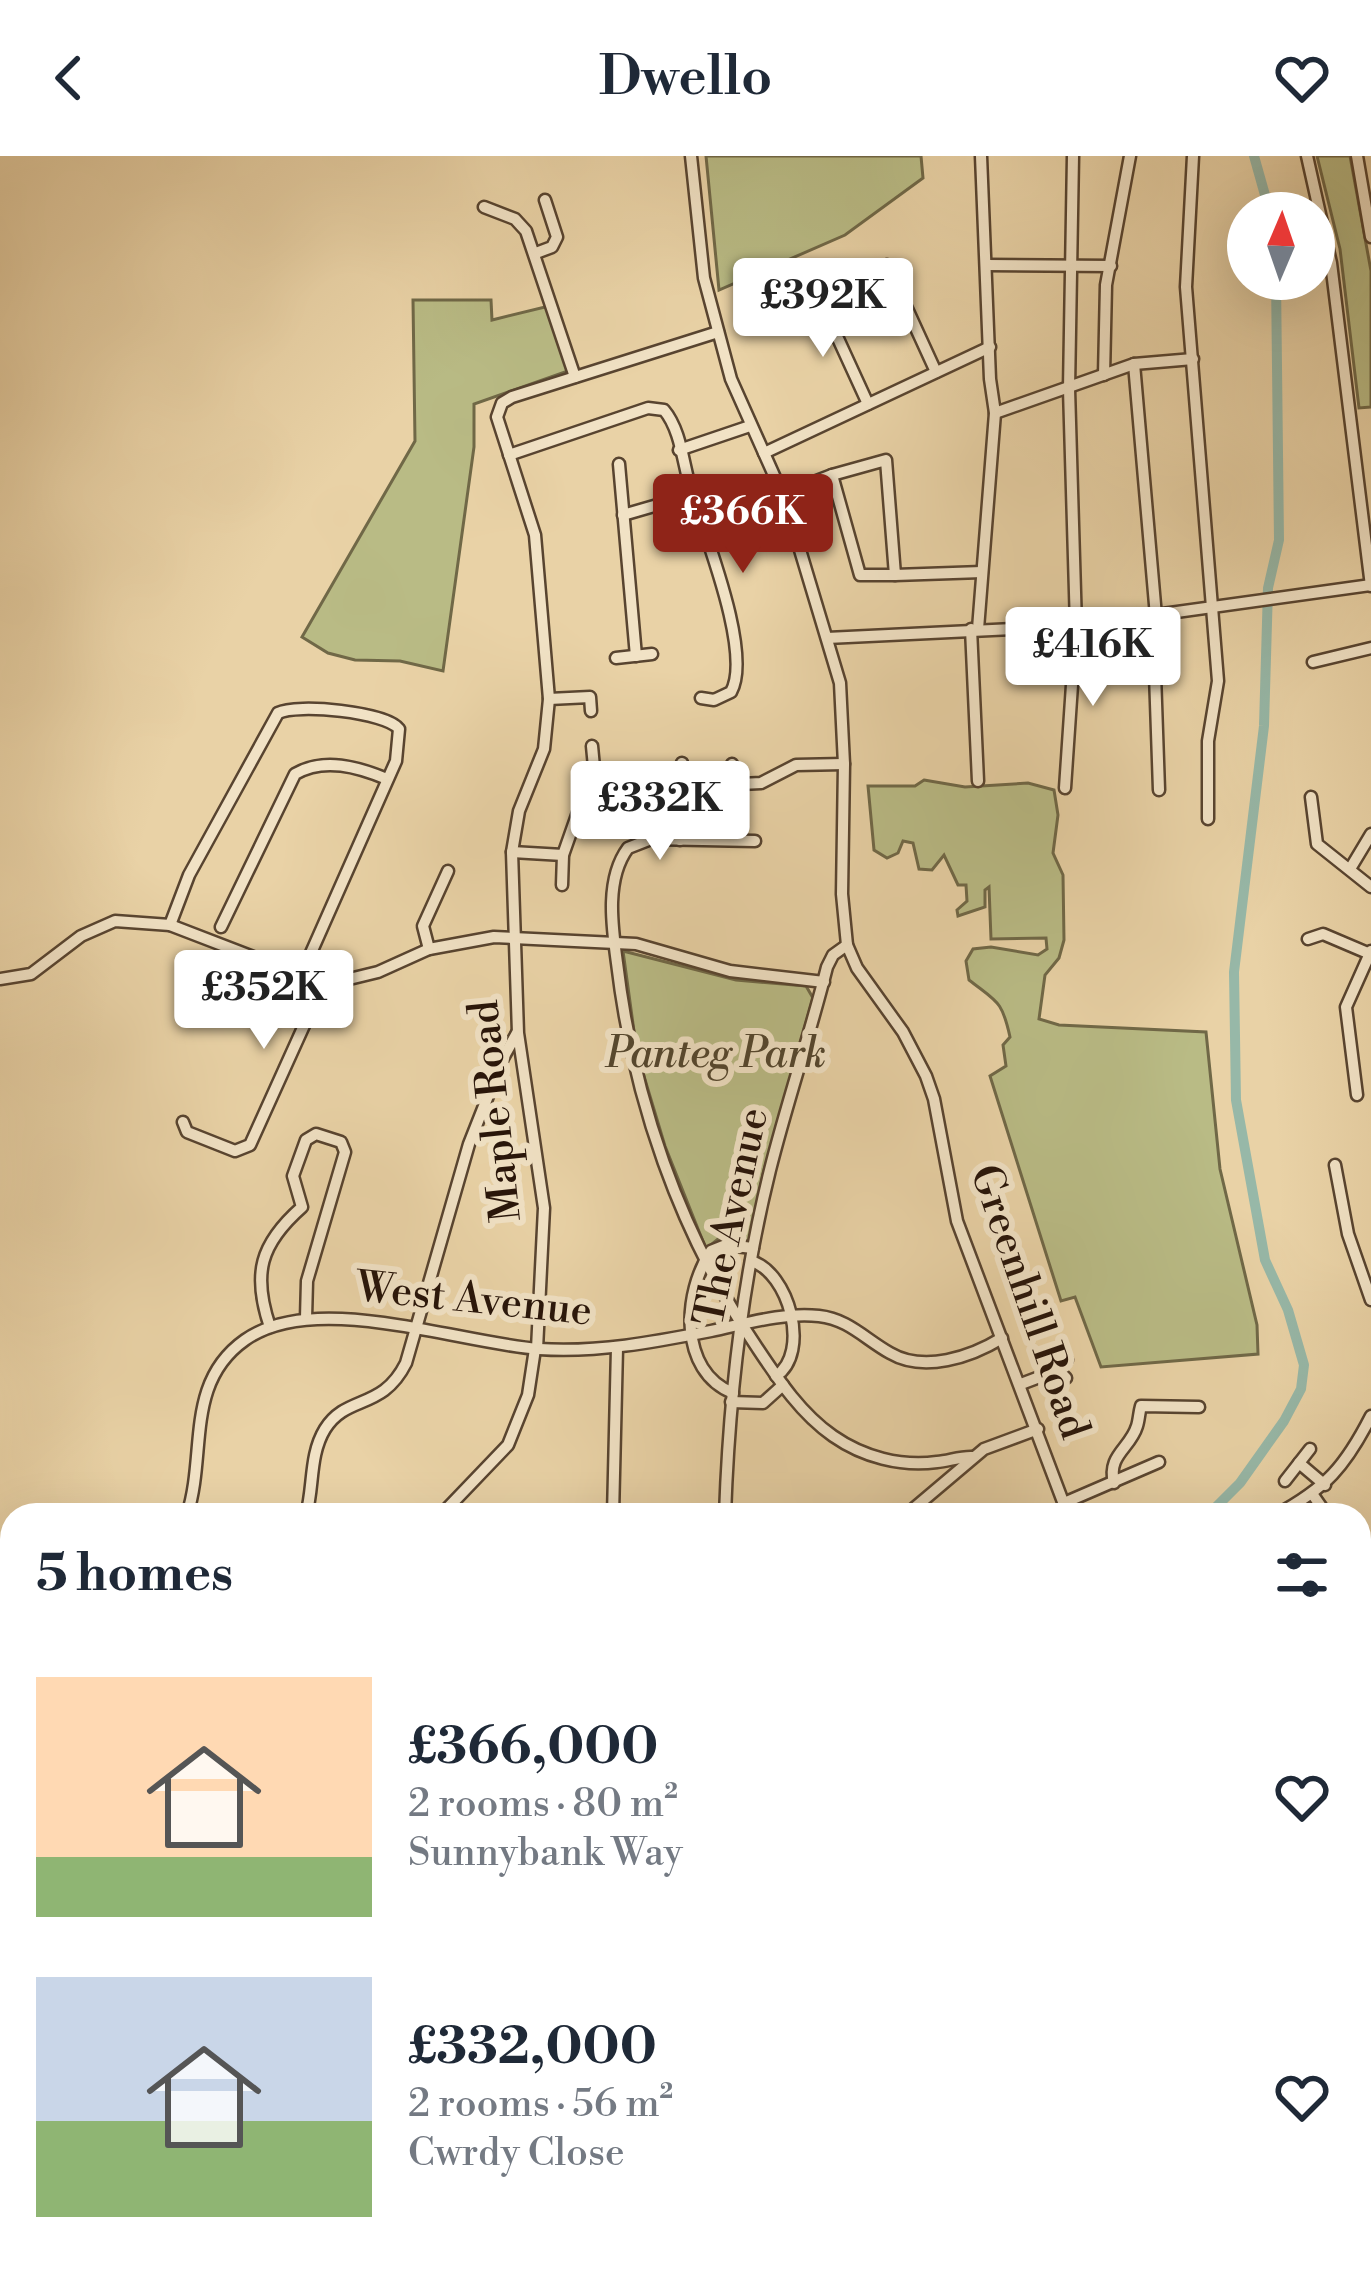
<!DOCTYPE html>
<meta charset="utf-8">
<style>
body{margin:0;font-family:"Libre Bodoni",serif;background:#f2f2f3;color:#1f2937;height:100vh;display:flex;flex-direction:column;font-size:45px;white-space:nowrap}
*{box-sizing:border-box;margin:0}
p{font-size:39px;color:#747a83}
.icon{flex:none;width:66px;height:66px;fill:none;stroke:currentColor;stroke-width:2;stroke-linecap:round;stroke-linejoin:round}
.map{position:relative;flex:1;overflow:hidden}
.sheet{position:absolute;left:0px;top:1347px;width:1371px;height:768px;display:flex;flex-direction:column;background:#fff;border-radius:36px 36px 0 0;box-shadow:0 12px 48px #0002}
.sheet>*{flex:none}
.needle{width:78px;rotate:2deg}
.tools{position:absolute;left:1227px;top:36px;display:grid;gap:24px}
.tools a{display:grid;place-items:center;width:108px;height:108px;border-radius:50%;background:#fff;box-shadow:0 12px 48px #0002;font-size:60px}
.price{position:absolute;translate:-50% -102px;padding:0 27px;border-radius:12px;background:#fff;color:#222;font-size:39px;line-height:78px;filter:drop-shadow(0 3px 6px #0008)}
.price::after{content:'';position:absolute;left:50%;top:72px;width:36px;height:27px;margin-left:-18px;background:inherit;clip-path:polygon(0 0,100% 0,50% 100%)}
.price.current{background:#8f2418;color:#fff}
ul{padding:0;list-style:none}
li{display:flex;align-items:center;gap:36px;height:300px;padding:0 36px}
li span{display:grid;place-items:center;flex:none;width:336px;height:240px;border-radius:0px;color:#555}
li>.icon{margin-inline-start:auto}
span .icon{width:144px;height:144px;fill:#fffc;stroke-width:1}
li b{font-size:51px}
h2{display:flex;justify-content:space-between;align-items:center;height:144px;padding:0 36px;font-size:51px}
header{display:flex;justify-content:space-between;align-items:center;height:156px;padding:0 36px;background:#fff;font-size:54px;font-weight:600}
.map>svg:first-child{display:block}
</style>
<header><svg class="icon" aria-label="back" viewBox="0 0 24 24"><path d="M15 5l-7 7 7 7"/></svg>Dwello<svg class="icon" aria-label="heart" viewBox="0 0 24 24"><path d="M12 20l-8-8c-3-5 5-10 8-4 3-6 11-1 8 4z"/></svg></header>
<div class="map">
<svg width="1371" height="2115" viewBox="0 0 1371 2115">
<rect width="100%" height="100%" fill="#e9d2a6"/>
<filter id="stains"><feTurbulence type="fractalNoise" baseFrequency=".00167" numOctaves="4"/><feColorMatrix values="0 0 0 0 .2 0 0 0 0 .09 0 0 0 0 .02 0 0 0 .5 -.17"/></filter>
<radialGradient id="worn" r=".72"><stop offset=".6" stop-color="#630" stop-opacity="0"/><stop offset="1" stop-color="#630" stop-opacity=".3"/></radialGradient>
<g fill="#b9bb85" stroke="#706847" stroke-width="3">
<polygon points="706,0 921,0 923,22 845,79 719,134"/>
<polygon points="1317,0 1350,0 1371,115 1371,251 1359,252 1340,93"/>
<polygon points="413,144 491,144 492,164 549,150 568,215 474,248 474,291 443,515 400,505 355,504 328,497 302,481 415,285"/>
<path d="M924,624L965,631L1028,627L1054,634L1058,659L1053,697L1063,719L1064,784L1059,802L1045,819L1039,863L1059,869L1206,876L1220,1013L1257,1169L1258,1198L1101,1211L1075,1141L1061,1145L990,920L1006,910L1003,889L1010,881C1002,844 997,846 969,824L966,805L973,793L991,791L1038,799L1047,793L1046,782L991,783L989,731L985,734V751L958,760L957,754L967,745L966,729H958L944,699L932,714L919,713L913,687L903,685L898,697L887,702L874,694L868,630H915Z"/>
<polygon points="623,795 736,824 806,830 813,842 763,1018 749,1085 718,1083 706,1093 665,990 637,897"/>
</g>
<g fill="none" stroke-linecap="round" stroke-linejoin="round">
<g stroke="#97b8a8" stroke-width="10">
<polyline points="1254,0 1270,57"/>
<polyline points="1208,1359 1240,1327 1284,1265 1301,1233 1304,1209 1288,1154 1265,1104 1236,944 1234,816 1264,570 1268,432 1279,384 1276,123"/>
<polyline points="935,2115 940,2103"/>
</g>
<defs>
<g id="minor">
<polyline points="691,0 704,122 731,223 785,344 840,527 844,608 842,738 847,789 857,812 903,876 926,920 934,943 957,1065 1068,1359"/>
<polyline points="1193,0 1186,131 1218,525 1208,585 1208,663"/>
<polyline points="1307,0 1331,107 1371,430"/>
<polyline points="1357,0 1371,81"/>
<polyline points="484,51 515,63 526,75 575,221"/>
<polyline points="536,97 552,91 557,81 545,44"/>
<polyline points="987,109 1111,110"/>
<polyline points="1134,208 1156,460"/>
<polyline points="1104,219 1106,129 1130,0"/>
<polyline points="868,248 819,141 887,109 936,216"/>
<polyline points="995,257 1134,208 1193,203"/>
<polyline points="679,294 750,270"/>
<polyline points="764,297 990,191"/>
<path d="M509,299L648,252L664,254C681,274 683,308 691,334C704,377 753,497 731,536L714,544L701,542"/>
<polyline points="619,308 636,500"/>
<polyline points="832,319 886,304 895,419 982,416"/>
<polyline points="783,338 832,319 860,419 895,419"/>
<polyline points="623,359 692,339"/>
<polyline points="1153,460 1159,634"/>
<polyline points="971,473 978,625"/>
<polyline points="978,473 995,257 990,223 981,0"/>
<polyline points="827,482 1076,470 1371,429"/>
<polyline points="616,502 652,498"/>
<polyline points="1313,506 1371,492"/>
<polyline points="549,543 590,541 591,555"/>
<polyline points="732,608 733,628"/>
<polyline points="721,629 761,627 796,609 844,608"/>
<polyline points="1065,632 1076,470 1069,233 1073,0"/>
<polyline points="1311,641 1317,688 1371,731"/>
<polyline points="680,684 682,607"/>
<path d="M755,685L651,683L628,692C605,723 612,770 617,807C633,942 679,1076 756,1190C778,1223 800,1257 833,1280C863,1301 901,1311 937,1306C949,1305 961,1300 973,1301"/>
<polyline points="512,696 563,699"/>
<polyline points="1350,713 1371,678"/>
<polyline points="562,729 563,699 594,611 592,590"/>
<path d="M170,769L189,719L278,557C297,547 386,556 399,573L396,605L303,815"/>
<path d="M221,771L295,618C324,601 358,611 387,623"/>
<polyline points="1308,783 1323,778 1370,798"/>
<polyline points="429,793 423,770 448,715"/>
<polyline points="0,823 31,818 81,780 115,765 170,769 261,804 341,825 378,816 429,793 494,781 636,788 730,815 824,826"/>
<polyline points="1357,939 1346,851 1371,795"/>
<polyline points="183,966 187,976 235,995 250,989 325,823"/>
<polyline points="1335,1009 1348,1078 1371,1144"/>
<path d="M751,1105C789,1116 811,1197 776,1220"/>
<path d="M270,1171C252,1118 260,1088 302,1051L293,1020L306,984L316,978L341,986L345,996L307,1125L306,1162"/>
<polyline points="537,1193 544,1052 518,877 512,696 519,655 544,593 549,543 535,379 497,261 502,247 512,241 718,176"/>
<polyline points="1066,1222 1058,1214 1067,1204"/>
<polyline points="1021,1228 1058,1214"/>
<path d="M733,1237C678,1215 683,1136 711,1095L726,1089L753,1092"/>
<polyline points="731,1246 763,1247 783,1229"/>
<polyline points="1299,1307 1325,1329"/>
<polyline points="1285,1325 1310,1293"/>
<path d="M1114,1327C1107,1299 1130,1293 1137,1270C1139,1264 1139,1257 1141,1250L1199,1251"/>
<polyline points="1313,1339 1327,1359"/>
<polyline points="1064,1347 1159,1306"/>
<path d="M187,1359C207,1298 184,1227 245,1184C315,1134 457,1187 539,1193C597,1197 654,1186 711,1175C745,1168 783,1156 819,1160C848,1163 865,1183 890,1197C924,1217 971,1201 1002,1182"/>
<path d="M306,1359C314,1331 309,1299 325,1273C347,1238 382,1255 406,1207L469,988L503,902L517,877"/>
<polyline points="441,1359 508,1289 528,1239 535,1193"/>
<polyline points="613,1359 617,1192"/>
<path d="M725,1359C729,1243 742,1126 770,1014C787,946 810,879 827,811L833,799L847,789"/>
<polyline points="906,1359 984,1293 1038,1273"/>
<path d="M1276,1359C1326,1332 1345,1311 1371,1260"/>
<polyline points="1359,1632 1371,1639"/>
<polyline points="1359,1693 1371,1678"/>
<polyline points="878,2103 896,2115"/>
<polyline points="1174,2103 1193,2115"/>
<polyline points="1335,2103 1353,2115"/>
<polyline points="824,2115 838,2103"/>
<polyline points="1058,2115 1065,2103"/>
<polyline points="1289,2115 1297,2103"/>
</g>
</defs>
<use href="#minor" stroke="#584430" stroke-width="15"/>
<use href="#minor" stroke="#f1e2c5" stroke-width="10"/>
</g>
<g text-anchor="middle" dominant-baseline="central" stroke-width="12" stroke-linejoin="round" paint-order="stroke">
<g font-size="42" font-style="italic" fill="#53462e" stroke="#f1e2c5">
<text x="716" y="898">Panteg Park</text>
</g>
<g font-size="42" fill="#271409" stroke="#f1e2c5">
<text transform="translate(496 955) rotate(-96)">Maple Road</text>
<text transform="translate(732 1061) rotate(-78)">The Avenue</text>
<text transform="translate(474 1144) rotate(6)">West Avenue</text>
<text transform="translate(1029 1146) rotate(71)">Greenhill Road</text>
</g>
</g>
<rect width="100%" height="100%" filter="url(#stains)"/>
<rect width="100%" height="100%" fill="url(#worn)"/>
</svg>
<div class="tools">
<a><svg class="needle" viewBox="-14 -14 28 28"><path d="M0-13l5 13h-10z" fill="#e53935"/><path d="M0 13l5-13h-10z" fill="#747a83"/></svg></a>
</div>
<b class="price" style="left:823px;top:204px">£392K</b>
<b class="price current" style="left:743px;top:420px">£366K</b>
<b class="price" style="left:1093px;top:553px">£416K</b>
<b class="price" style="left:660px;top:707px">£332K</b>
<b class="price" style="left:264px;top:896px">£352K</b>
<section class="sheet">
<h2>5 homes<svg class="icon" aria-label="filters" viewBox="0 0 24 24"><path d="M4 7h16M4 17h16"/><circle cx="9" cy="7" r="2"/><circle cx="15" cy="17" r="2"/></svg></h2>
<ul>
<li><span style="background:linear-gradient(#ffd9b3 75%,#8fb573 0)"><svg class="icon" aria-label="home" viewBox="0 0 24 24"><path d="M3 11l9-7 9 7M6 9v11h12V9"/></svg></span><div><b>£366,000</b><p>2 rooms · 80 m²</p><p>Sunnybank Way</p></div><svg class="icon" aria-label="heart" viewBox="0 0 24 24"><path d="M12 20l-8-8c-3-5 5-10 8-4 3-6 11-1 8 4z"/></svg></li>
<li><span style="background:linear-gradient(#c9d6e8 60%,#8fb573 0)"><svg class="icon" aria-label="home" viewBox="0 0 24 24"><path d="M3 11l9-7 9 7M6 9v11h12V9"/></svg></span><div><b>£332,000</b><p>2 rooms · 56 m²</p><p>Cwrdy Close</p></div><svg class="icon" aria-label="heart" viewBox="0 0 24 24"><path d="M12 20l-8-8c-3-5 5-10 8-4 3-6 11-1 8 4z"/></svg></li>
</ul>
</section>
</div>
